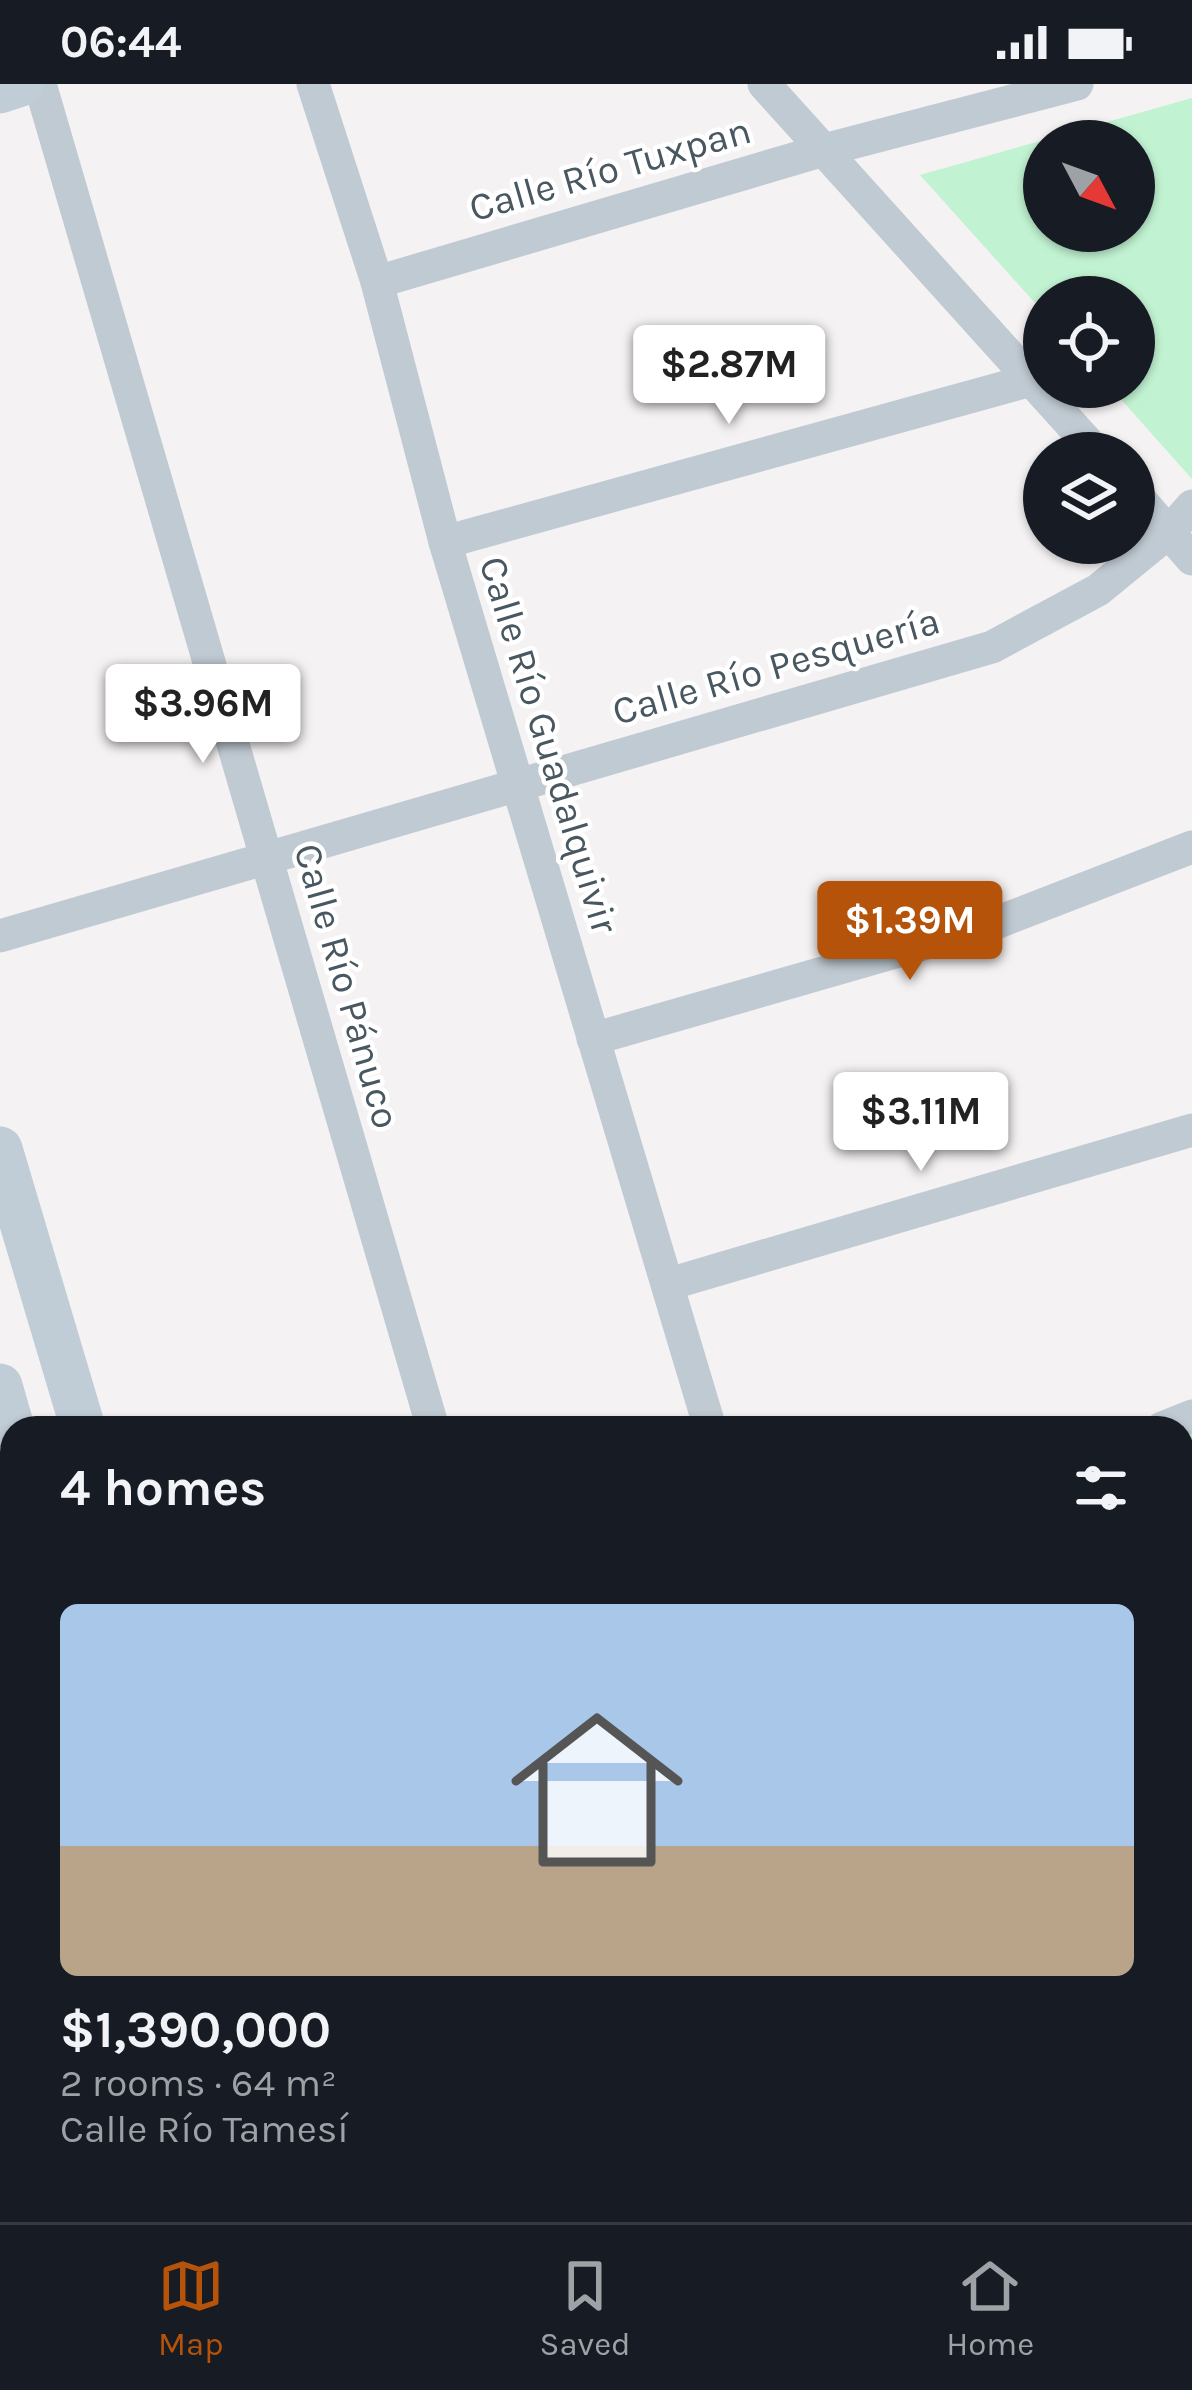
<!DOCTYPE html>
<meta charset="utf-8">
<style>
body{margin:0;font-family:Karla,sans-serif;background:#20242c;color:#f1f3f6;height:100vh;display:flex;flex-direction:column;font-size:45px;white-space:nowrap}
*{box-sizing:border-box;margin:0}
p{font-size:39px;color:#9ea1a6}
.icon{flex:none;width:66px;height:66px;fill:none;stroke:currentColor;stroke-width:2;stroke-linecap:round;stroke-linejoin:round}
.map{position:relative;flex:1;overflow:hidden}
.details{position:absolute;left:0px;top:1332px;width:1194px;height:807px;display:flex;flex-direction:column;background:#171b24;border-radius:36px 36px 0 0;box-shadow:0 3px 9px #0004}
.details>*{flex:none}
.needle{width:78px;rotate:131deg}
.tools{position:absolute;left:1023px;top:36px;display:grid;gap:24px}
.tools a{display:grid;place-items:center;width:132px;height:132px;border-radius:50%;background:#171b24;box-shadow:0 3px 9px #0004;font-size:60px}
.price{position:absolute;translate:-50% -102px;padding:0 27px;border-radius:12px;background:#fff;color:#222;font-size:39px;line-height:78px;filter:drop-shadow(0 3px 6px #0008)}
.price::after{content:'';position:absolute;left:50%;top:72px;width:36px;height:27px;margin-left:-18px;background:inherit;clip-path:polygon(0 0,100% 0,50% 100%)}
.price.selected{background:#b45309;color:#fff}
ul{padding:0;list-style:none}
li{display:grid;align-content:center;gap:24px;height:636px;padding:0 60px}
li span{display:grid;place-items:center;height:372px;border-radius:18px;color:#555}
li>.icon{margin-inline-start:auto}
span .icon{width:216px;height:216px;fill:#fffc;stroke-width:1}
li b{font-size:51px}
h2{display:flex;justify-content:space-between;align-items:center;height:144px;padding:0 60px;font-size:51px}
.status{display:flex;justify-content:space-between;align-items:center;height:84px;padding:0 60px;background:#171b24;direction:ltr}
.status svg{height:33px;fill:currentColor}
.tab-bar{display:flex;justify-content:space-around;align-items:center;height:168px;border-top:3px solid #363941;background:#171b24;font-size:33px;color:#9ea1a6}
.tab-bar a{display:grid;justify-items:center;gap:6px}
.tab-bar .selected{color:#b45309}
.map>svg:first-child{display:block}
</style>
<div class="status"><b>06:44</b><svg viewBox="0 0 49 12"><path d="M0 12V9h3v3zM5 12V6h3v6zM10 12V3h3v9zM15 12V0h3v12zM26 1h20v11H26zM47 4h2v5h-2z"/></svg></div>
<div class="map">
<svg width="1192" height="2138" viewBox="0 0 1192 2138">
<rect width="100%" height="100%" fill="#f5f2f3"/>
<g fill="#c1f2d1" fill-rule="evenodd">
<path d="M1192,14V395L1110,303H1134V213H1044V229L920,91ZM1044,57H1134V147H1044Z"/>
<polygon points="1192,1342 1192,1461 1182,1412 1182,1346"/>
</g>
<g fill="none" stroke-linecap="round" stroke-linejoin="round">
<g stroke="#c0cad2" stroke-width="33">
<polyline points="40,0 433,1344"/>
<polyline points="313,0 377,198 445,458 710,1344"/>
<polyline points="764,0 1097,369"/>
<polyline points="377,198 824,66 1077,0"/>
<polyline points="1134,409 1192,475"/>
<polyline points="445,458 1031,296"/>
<polyline points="0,852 992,563 1098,506 1169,448 1192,422"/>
<polyline points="593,955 993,840 1192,763"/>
<polyline points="669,1200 1192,1046"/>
<polyline points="1162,1344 1192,1332"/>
<polyline points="1182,1519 1192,1555"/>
<polyline points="1182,1626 1192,1623"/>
<polyline points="1182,1796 1192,1793"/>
<polyline points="0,1909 12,1906"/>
<polyline points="1182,1924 1192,1923"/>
<polyline points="1182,2079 1192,2078"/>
<polyline points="658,2127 661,2138"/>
<polyline points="911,2138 952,2127"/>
</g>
<g stroke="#c0ccd6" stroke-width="45">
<polyline points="0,7 21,0"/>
<polyline points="0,1065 83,1344"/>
<polyline points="0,1302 12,1344"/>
<polyline points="231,2127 233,2138"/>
<polyline points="286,2127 289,2138"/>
</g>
</g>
<g text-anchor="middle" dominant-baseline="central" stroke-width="9" stroke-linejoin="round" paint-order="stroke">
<g font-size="39" fill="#495761" stroke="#fff">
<text transform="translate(610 85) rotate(-16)">Calle Río Tuxpan</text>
<text transform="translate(776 582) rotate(-16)">Calle Río Pesquería</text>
<text transform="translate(549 661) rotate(73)">Calle Río Guadalquivir</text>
<text transform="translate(347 902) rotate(74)">Calle Río Pánuco</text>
</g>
</g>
</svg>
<div class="tools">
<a><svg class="needle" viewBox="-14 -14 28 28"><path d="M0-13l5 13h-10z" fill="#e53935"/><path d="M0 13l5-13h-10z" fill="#9ea1a6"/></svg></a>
<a><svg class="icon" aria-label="locate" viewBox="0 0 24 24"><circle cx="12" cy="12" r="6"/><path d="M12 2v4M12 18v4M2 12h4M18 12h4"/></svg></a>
<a><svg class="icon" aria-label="layers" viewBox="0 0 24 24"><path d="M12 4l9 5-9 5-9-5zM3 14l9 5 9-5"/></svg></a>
</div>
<b class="price" style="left:729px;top:343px">$2.87M</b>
<b class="price" style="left:203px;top:682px">$3.96M</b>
<b class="price selected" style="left:910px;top:899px">$1.39M</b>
<b class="price" style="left:921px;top:1090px">$3.11M</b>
<section class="details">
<h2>4 homes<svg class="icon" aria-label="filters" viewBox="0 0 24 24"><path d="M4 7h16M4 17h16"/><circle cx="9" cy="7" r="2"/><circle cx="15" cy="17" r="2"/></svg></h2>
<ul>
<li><span style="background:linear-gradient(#a9c7e8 65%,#b9a48a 0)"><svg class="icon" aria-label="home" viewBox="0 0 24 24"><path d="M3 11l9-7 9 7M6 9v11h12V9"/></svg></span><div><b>$1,390,000</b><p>2 rooms · 64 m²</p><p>Calle Río Tamesí</p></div></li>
</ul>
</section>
</div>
<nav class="tab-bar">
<a class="selected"><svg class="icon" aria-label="map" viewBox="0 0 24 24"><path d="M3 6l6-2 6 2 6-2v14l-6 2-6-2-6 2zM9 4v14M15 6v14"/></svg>Map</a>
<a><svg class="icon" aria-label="saved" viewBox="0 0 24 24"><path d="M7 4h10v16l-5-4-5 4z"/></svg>Saved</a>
<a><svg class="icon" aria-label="home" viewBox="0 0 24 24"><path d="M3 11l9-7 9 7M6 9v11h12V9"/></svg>Home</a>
</nav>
